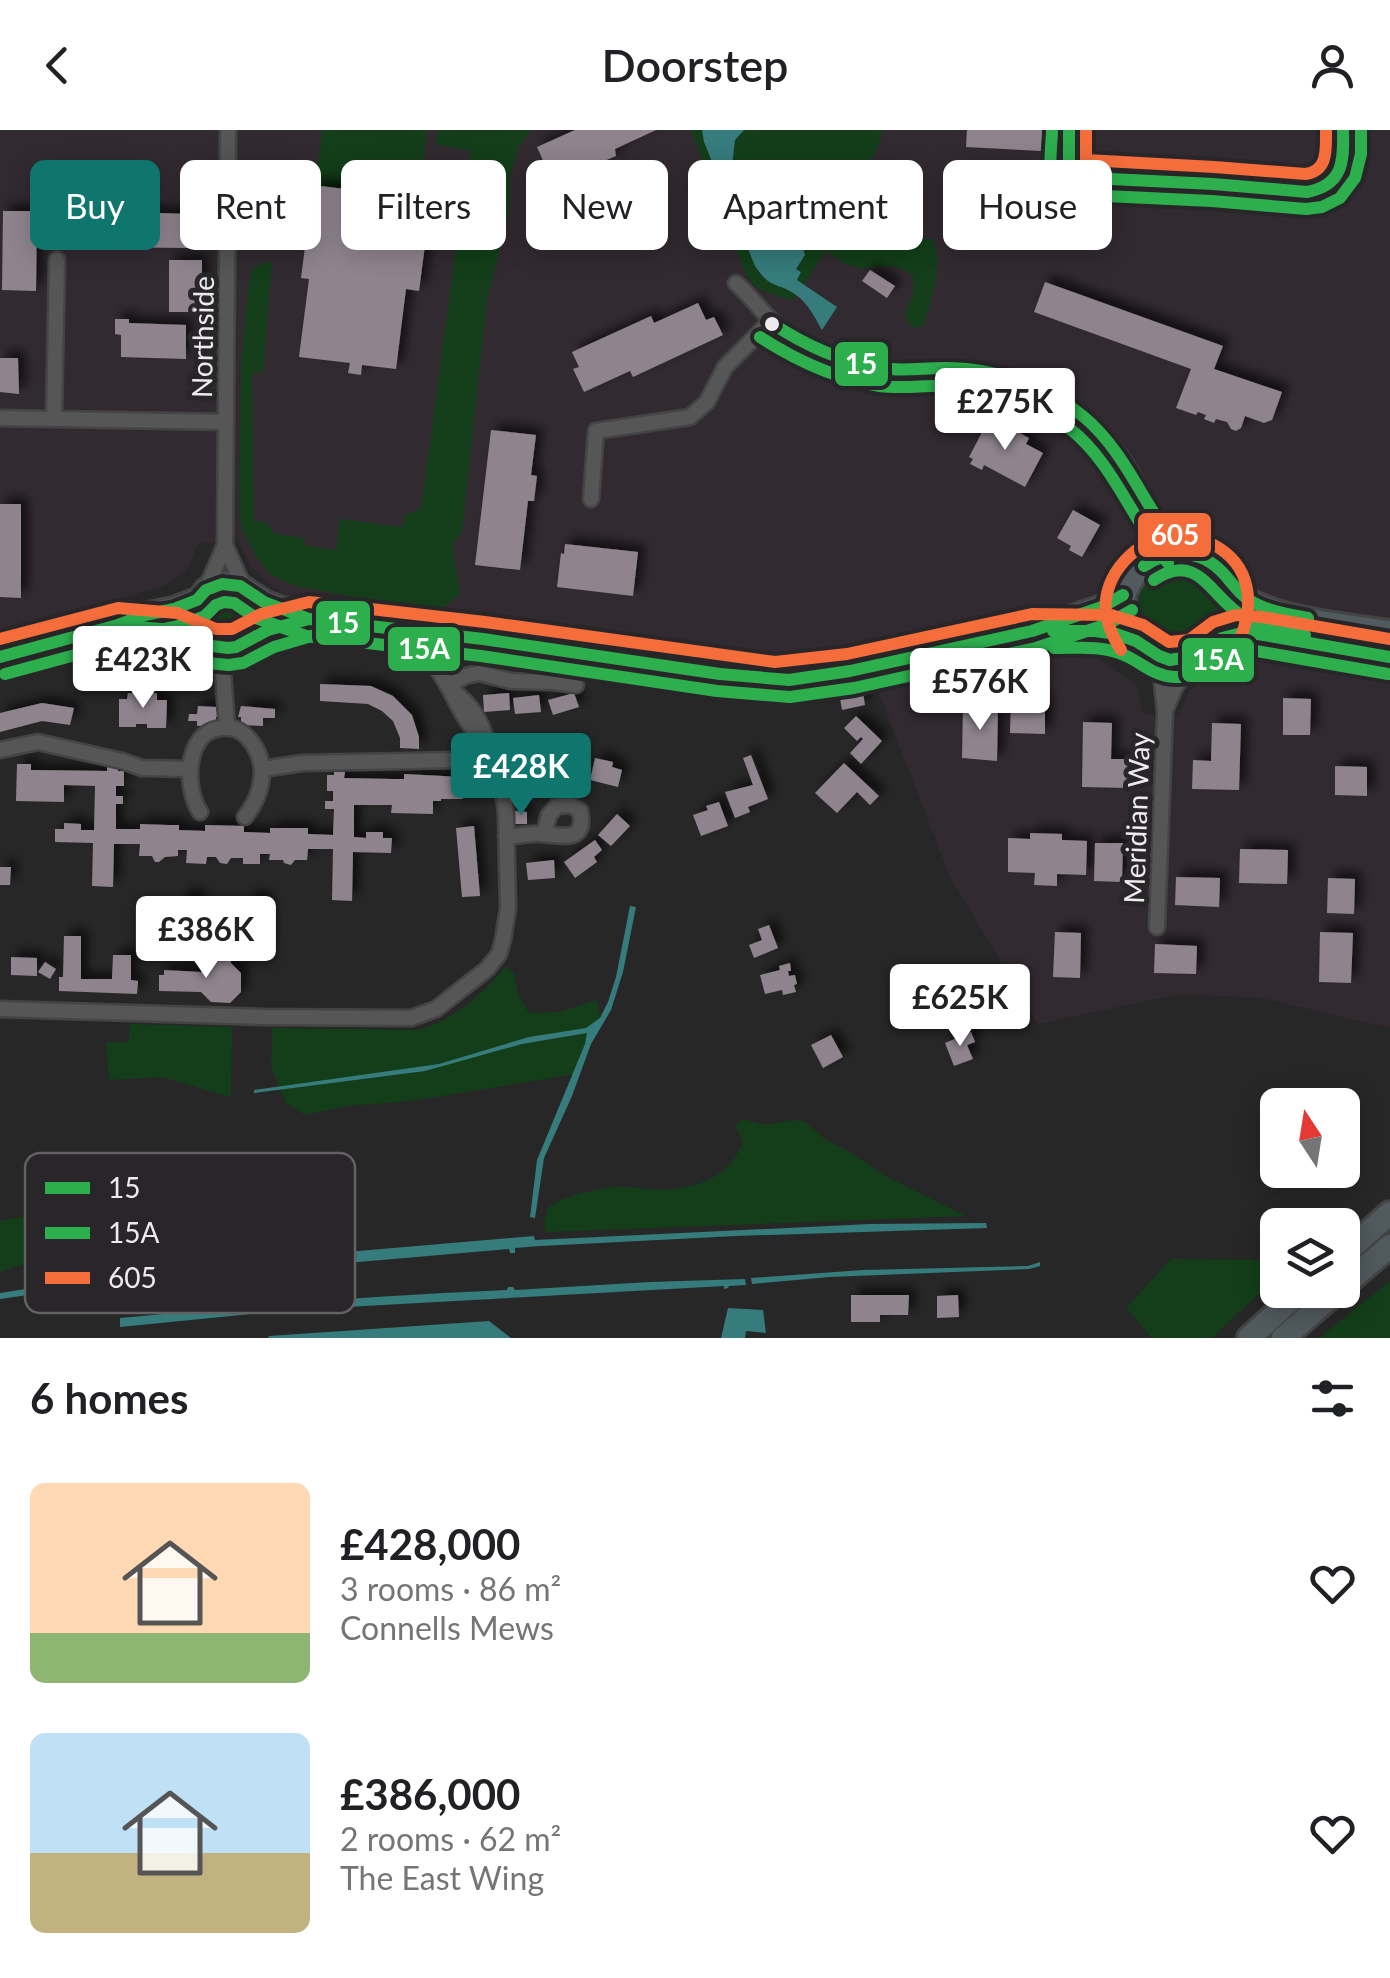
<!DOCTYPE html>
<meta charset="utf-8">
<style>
body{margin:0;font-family:Lato,sans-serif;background:#f2f2f2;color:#202124;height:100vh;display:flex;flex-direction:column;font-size:38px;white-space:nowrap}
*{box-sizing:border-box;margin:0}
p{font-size:32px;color:#757577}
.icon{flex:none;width:55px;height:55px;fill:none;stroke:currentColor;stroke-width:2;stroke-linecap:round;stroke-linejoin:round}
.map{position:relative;height:1208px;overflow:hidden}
.panel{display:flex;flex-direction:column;background:#fff;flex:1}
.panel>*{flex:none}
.top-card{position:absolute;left:30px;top:30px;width:1330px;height:90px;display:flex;gap:20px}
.needle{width:65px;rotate:348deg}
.tools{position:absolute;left:1260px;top:958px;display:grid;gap:20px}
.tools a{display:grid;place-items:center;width:100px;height:100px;border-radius:15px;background:#fff;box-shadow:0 5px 25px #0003;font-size:50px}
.price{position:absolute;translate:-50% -85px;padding:0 22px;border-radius:10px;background:#fff;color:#222;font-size:32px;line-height:65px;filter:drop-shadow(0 2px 5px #0008)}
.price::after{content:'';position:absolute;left:50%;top:60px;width:30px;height:22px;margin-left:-15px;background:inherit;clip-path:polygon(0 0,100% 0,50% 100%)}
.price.current{background:#0f766e;color:#fff}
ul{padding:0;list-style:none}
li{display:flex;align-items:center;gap:30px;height:250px;padding:0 30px}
li span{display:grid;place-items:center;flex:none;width:280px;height:200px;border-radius:15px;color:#555}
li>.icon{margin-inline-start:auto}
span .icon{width:120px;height:120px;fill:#fffc;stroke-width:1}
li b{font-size:42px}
h2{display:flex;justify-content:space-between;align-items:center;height:120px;padding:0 30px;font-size:42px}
.tag{padding:0 35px;border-radius:15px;background:#fff;box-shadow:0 5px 25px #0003;font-size:35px;line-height:90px}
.tag.current{background:#0f766e;color:#fff}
header{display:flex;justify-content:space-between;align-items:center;height:130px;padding:0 30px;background:#fff;font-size:45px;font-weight:600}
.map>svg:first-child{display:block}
</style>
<header><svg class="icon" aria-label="back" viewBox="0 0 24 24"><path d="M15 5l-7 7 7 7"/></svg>Doorstep<svg class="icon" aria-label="person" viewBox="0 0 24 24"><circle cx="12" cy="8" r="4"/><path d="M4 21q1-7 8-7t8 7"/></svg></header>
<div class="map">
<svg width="1390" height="1208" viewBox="0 0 1390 1208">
<defs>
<filter id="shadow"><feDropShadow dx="7" dy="-7" stdDeviation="5" flood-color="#0009"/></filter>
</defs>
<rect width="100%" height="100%" fill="#272727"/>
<g fill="#312a30">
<polygon points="0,0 1390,0 1390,489 1311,477 1269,467 1253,455 1237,432 1217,413 1195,411 1174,401 1137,410 1119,453 1113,460 1079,475 958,509 852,532 797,539 771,540 297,473 273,457 250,437 238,410 198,414 186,441 164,456 0,503"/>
<polygon points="1242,525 1390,549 1390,898 1261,868 1179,864 1038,894 950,747 875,552 1061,526 1098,528 1137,555 1143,584 1177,585 1190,560"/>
</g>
<g fill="#133e19">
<polygon points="322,0 427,0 418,68 315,55"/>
<polygon points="437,0 531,0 519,16 510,46 509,83 487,170 462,401 452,415 460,464 437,482 295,456 270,444 255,425 243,401 239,385 241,237 248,158 252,140 260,134 272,131 263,242 252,243 254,391 265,392 275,404 304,408 304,415 336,420 340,389 403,397 405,385 419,379 422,372 460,86 471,21 436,14"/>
<path d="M691,0H883C880,9 878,21 871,29C866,36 859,36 856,45C848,68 866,110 889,118C906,123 917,106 933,109C944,136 931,167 924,195L916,198L910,196L905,183L913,163V145L894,136L859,138L843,133L826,121L792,171L761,160L753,155L746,145Z"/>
<circle cx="1178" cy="476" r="43"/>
<circle cx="227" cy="486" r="22"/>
<path d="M506,836L514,844L518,864L529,883L559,882L596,870L601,891L575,944L411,971L348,976L305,985L286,973L271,936L272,898L418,900C453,891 484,863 506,836Z"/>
<polygon points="130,894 232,897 231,967 161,947 109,950 106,912 129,912"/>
<path d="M744,989L759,994H773L792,990L804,991L826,1010L847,1020L882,1044L966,1086L546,1102L544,1093L548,1078C565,1065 593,1060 614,1057C630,1056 646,1060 661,1060C698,1058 729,1048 743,1012L735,995Z"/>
<polygon points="39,1083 54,1083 61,1090 68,1114 65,1120 0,1142 0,1091"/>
<polygon points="1171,1129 1277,1130 1277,1146 1212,1208 1152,1208 1126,1178"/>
<polygon points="1390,1151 1390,1208 1319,1208"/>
</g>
<g fill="#367c7d">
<path d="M702,0H744L735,10L732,36L738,45L752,53L798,99L805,125L796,139L801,142L797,150L837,177L822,200C815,188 808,173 796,165C777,151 772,161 755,136L704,12Z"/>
<polygon points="630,776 636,777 623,842 611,880 591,914 572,966 544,1028 535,1088 530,1087 537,1030 585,914 587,903 522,914 425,941 254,963 254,960 439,934 529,907 586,898 600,888 608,872 616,847"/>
<polygon points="986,1093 987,1098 736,1106 541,1116 515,1118 515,1123 510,1123 509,1119 126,1152 124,1145 323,1124 534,1106 535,1110 870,1094"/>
<polygon points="1040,1132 1040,1136 1029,1139 830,1147 752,1154 751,1148 863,1140 1028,1136"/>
<polygon points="103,1147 104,1154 0,1169 0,1163"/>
<path d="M745,1149L746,1155L729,1156L728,1158L724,1159V1156L292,1180L120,1197V1188C249,1176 377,1165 507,1160L508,1157H513L515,1160L650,1152Z"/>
<polygon points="728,1178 763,1180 766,1203 746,1201 745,1208 721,1208"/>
<polygon points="489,1191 511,1208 268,1208 269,1206"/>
</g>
<g fill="#8f848e" filter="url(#shadow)">
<polygon points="575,0 656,0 615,19 616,26 553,53 537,17"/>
<polygon points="967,0 1060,0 1059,22 966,17"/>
<polygon points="313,55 431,70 419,161 406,159 396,239 362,235 361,245 348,243 350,233 299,227 309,149 301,148"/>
<polygon points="3,81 37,81 36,161 2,160"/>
<polygon points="99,81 189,84 188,118 98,117"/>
<rect x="169" y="130" width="33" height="52"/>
<polygon points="870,140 895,156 887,168 862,151"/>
<polygon points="1045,152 1223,216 1214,239 1282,262 1272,290 1264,293 1245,286 1241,298 1236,301 1231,299 1227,292 1216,289 1214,293 1204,289 1206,285 1198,282 1196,285 1176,278 1191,239 1034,182"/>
<polygon points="698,173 706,190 714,187 723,205 633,247 630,241 584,262 573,239 579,237 572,222 651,186 654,193"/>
<polygon points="115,189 129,189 129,193 186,195 186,229 121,227 121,205 115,204"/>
<polygon points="0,228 18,228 19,264 0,262"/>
<polygon points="990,287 1029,308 1026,314 1043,323 1025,357 984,335 982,340 970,334 973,329 969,327"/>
<polygon points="491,300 536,305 531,345 537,346 534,371 528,371 520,440 475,435"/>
<polygon points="0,374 21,374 21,468 0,467"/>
<polygon points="1073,380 1100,395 1082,427 1069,420 1071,416 1057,408"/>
<polygon points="565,414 638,422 633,466 557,457 561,423 564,424"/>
<polygon points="320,554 371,556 393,566 412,585 419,607 419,619 400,618 400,608 393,591 382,581 368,574 320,571"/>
<polygon points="128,563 157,563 157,570 167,570 166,598 147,598 147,594 136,594 136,597 119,597 119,569 127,569"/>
<polygon points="509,563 510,580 484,582 483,565"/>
<polygon points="574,563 579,577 553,585 548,570"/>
<polygon points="863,563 865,575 842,580 840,568"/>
<polygon points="539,565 541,582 515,584 513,568"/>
<polygon points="1283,568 1311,569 1310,605 1283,605"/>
<polygon points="1011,569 1045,569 1045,604 1010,603"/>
<polygon points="42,573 74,578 70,595 42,591 0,602 0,583"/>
<polygon points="963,575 998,576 997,631 962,628"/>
<polygon points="198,576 216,577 216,581 219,581 219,587 216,587 216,595 197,596 197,591 188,591 189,584 197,584"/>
<polygon points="241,576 275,579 275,588 263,588 263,596 241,595 241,587 238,587"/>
<polygon points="856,586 882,611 861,634 850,623 863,609 861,607 857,611 844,598"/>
<polygon points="1083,592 1112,593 1111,629 1130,629 1129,658 1082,657"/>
<polygon points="1212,593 1241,594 1239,660 1192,659 1193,630 1211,631"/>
<polygon points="751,625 768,669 748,677 750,682 735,688 725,662 753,655 743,628"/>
<polygon points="595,628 613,632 612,637 622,640 618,657 590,650"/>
<polygon points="844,633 879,666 870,675 857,662 837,683 815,663"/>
<polygon points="17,634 31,634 31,640 107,641 107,636 118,637 118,641 124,641 124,656 116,656 116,666 123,666 123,674 116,674 116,699 140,699 140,694 167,695 179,695 179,700 205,701 205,695 244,696 244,702 270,703 270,698 308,698 308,704 333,705 334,679 325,679 325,671 333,671 333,661 327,661 327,645 334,645 334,642 345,642 344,648 392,649 404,649 404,644 462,647 489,642 490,656 463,658 463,669 441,669 441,671 433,671 433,684 391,683 392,675 354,675 354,707 366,708 366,702 383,702 383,708 392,708 391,723 353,722 352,771 332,770 333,719 308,719 307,730 295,730 291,735 284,733 283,730 269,730 270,724 260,724 260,734 243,734 243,728 231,728 227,734 220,733 216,727 207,727 206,734 186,733 187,720 178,720 178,726 165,727 159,732 155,732 152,726 139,726 140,714 114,714 113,757 92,756 93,713 55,712 55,699 64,699 64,693 81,694 81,700 94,700 95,656 64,655 64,672 16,671"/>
<polygon points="584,634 588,653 551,660 547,642"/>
<polygon points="1335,636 1367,637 1367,666 1335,665"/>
<polygon points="544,639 546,662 518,665 517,647 525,646 525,641"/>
<polygon points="719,672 728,696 701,706 693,685 708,680 706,676"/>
<polygon points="515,681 527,682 527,694 514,694"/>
<polygon points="617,684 630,696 611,716 598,705"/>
<polygon points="474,696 480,766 462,767 456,698"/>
<polygon points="1030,703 1062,704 1062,710 1087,711 1086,745 1057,744 1057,756 1034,755 1035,743 1008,742 1008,708 1030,709"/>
<polygon points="595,710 602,720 594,727 597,732 575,748 564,732"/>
<polygon points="1095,713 1123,713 1122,752 1094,751"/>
<polygon points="1240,719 1288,720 1287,754 1239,753"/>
<polygon points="554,730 555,748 528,750 526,733"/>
<polygon points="0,737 11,737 10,755 0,755"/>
<polygon points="1176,747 1220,748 1219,777 1175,775"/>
<polygon points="1328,748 1355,749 1354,784 1327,783"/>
<polygon points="181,766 199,766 198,818 179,818"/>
<polygon points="247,768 266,768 265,819 246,819"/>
<polygon points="769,795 778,818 754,828 749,815 762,810 758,799"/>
<polygon points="1055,802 1081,803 1080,848 1053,847"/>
<polygon points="1320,802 1353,803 1351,853 1319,852"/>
<polygon points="64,806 81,806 81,849 112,849 113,825 131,825 131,850 138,851 137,864 59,861 59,847 63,847"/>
<polygon points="1155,814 1197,816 1196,844 1154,843"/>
<polygon points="210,826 231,827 231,833 241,843 241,862 230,873 211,872 201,862 159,861 159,845 164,845 164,840 201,842 210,832"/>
<polygon points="11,827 37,828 37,846 11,845"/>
<polygon points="45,832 56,839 50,849 38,842"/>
<polygon points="790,833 791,841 788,841 789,846 795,845 797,854 794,855 796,862 783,865 782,860 765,864 760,845 780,840 779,836"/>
<polygon points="971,902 975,912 967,915 973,929 954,936 945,913"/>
<polygon points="831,905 843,927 823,938 811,915"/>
<polygon points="851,1165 909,1165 908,1185 880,1185 880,1192 851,1192"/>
<polygon points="958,1165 959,1187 937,1188 937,1166"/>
</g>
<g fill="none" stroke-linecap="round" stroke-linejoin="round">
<defs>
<g id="minor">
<path d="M736,153C757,172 771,196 796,210C826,227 864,237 898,240C913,241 928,239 943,238C983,238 1026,249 1059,270C1087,288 1111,310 1129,339C1147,369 1156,396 1181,422"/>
<polyline points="0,288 226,292"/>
<polyline points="54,289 57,130"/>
<polyline points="591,369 596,301 690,287 707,272 725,237 770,192"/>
<polyline points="225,415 245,460"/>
<polyline points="1136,440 1144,412 1147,377"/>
<polyline points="206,459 225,415 228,0"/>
<polyline points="212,516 223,543 227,597"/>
<path d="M408,521C410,522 421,525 424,526C448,540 458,591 487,614"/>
<polyline points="1153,524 1161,543 1165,582 1157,797"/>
<polyline points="448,556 465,546 479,543 511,551 552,552 576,555"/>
<path d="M452,560C473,577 481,590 488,616"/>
<polyline points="1167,576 1175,557 1197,526"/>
<polyline points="0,620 38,612 122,631 142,638 189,639"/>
<path d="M200,682C183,656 185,594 229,598C238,598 244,603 249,609C270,633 263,664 245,687"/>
<path d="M506,707C518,706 530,703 541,704C561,705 587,714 580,681L571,675L557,676L549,685L544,704"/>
<polyline points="0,879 265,887 411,888 436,879 487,839 499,824 503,810 508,778 506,685 501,641 493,625 458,630 302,633 263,639"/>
</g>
<g id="trunk">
<polyline points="131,496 174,500 212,516 228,518 236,517 268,500 293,495 309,489"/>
<path d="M1050,501C1079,500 1108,498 1134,511C1149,518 1157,529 1175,530C1201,531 1213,505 1237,502C1257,500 1279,508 1298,512C1329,518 1359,523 1390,527"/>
<path d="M1136,511C1118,483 1118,459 1144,436C1153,428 1167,422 1179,422C1215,423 1222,453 1247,469C1277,489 1353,497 1390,502"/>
<polyline points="203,512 194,499 192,492 194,477 206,460 213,455 231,454 240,456 264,472 309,489 483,509 720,544 789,550 850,541 1032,501 1102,477 1123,465"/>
<polyline points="0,527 118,495 145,485 174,479 197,470"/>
<polyline points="1342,1126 1390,1083"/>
<polyline points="1342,1157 1390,1116"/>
<polyline points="1249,1208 1302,1160"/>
<polyline points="1283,1208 1339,1160"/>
</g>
</defs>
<use href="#minor" stroke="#444" stroke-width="19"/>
<use href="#trunk" stroke="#444" stroke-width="28"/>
<use href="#minor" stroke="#575657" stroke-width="14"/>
<use href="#trunk" stroke="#515a5f" stroke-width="22"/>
<defs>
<g id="bus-1">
<path d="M1069,0V47L1213,54L1307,62C1343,55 1344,32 1343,0"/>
<path d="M770,192C804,215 841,232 882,238C905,242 927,237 950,238C997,239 1047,256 1084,287C1127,323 1145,379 1181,422"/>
<path d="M1144,436C1169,419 1200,419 1222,442C1231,451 1237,462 1249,470C1266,481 1288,484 1308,488"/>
<polyline points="124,496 174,500 212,516 228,518 236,517 268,500 309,489"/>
<polyline points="1053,501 1095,501 1116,504 1136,511 1159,526 1170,530 1194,526 1222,508 1246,502 1390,527"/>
<polyline points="0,527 118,495 145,485 174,479 197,470 206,460 222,454 240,456 264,472 309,489 483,509 720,544 789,550 850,541 1032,501 1102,477 1123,465"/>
</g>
<g id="bus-2">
<path d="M1052,0C1052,20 1044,51 1063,64L1212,71L1306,79L1322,77L1340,68L1355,48L1361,24V0"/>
<path d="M760,207C797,231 836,249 880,256C903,259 925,255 948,256C991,256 1036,272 1069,298C1114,333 1132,391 1168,433"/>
<path d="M1154,450C1199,419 1212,470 1244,487C1263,498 1284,501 1305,505"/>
<polyline points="123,513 170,517 207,533 229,535 243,533 274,517 315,505"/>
<path d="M1054,518C1077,518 1102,515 1124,525C1141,532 1153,546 1174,547C1203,549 1219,522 1245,519L1388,544"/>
<polyline points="5,544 123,512 150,502 179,496 205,486 216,475 224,472 234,473 256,488 306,506 481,526 717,561 790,567 854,558 1036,518 1108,494 1132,480"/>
</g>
<g id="bus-3">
<path d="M1086,0V30L1214,37L1306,44C1328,40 1326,20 1326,1"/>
<polyline points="0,509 118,478 177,483 216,499 232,499 261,484 309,472 485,492 775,532 847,524 1032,484 1111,485 1143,495 1169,512 1189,510 1213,492 1236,485 1262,487 1390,509"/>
<path d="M1121,520C1114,509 1108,497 1106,484C1101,445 1137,408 1175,405C1188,404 1201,408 1212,414C1253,435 1255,476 1238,514"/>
</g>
</defs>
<use href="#bus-1" stroke="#282628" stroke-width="20"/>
<use href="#bus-2" stroke="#282628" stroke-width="20"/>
<use href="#bus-3" stroke="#282628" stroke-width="20"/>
<use href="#bus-1" stroke="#2daf4e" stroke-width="12"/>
<use href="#bus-2" stroke="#2daf4e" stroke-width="12"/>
<use href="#bus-3" stroke="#f46d3b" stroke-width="12"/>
</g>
<circle fill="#edebed" stroke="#282628" stroke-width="4" cx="772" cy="194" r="9"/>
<g text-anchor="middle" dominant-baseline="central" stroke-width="10" stroke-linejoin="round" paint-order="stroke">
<g font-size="28" fill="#edebed" stroke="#282628">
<text transform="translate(202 207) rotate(-89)">Northside</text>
<text transform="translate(1136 688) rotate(-88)">Meridian Way</text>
</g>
</g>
<rect x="25" y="1023" width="330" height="160" rx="15" fill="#282628" stroke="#636163" stroke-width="2.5"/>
<rect x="45" y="1052" width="45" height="12" fill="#2daf4e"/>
<rect x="45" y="1097" width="45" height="12" fill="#2daf4e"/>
<rect x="45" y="1142" width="45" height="12" fill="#f46d3b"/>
<g font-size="28" fill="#edebed">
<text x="108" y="1068">15</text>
<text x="108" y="1113">15A</text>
<text x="108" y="1158">605</text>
</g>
<g stroke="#282628" stroke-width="4">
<rect x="833" y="210" width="57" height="48" rx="10" fill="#2daf4e"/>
<rect x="1136" y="381" width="77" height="48" rx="10" fill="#f46d3b"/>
<rect x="314" y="469" width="58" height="48" rx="10" fill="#2daf4e"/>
<rect x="386" y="495" width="76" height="48" rx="10" fill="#2daf4e"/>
<rect x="1180" y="506" width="76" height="48" rx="10" fill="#2daf4e"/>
</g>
<g font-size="28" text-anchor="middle" font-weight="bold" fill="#fff">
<text x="861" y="244">15</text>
<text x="1175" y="415">605</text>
<text x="343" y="503">15</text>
<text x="424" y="529">15A</text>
<text x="1218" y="540">15A</text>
</g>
</svg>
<div class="tools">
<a><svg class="needle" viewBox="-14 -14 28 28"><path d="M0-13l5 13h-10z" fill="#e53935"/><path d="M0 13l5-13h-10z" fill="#757577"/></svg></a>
<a><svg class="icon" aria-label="layers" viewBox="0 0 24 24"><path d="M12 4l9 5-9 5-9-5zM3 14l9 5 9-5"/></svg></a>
</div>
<b class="price" style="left:1005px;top:323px">£275K</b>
<b class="price" style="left:143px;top:581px">£423K</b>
<b class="price" style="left:980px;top:603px">£576K</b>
<b class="price current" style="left:521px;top:688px">£428K</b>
<b class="price" style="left:206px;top:851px">£386K</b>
<b class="price" style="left:960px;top:919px">£625K</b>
<div class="top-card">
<a class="tag current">Buy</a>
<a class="tag">Rent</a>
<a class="tag">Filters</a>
<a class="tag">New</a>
<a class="tag">Apartment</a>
<a class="tag">House</a>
</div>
</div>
<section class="panel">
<h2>6 homes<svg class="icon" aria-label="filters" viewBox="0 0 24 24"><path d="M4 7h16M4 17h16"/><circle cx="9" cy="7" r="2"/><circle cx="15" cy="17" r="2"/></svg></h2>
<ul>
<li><span style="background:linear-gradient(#ffd9b3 75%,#8fb573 0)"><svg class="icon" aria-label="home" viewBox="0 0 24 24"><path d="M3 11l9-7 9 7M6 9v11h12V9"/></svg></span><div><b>£428,000</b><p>3 rooms · 86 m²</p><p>Connells Mews</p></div><svg class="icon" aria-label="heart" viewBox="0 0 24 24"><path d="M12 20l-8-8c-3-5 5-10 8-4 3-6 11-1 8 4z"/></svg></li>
<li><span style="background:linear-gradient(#bfe0f5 60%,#c2b280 0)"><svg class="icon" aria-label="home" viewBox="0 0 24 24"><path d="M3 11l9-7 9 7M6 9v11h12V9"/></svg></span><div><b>£386,000</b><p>2 rooms · 62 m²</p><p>The East Wing</p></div><svg class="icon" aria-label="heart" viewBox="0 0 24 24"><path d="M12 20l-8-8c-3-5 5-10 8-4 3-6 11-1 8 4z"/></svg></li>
</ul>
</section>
